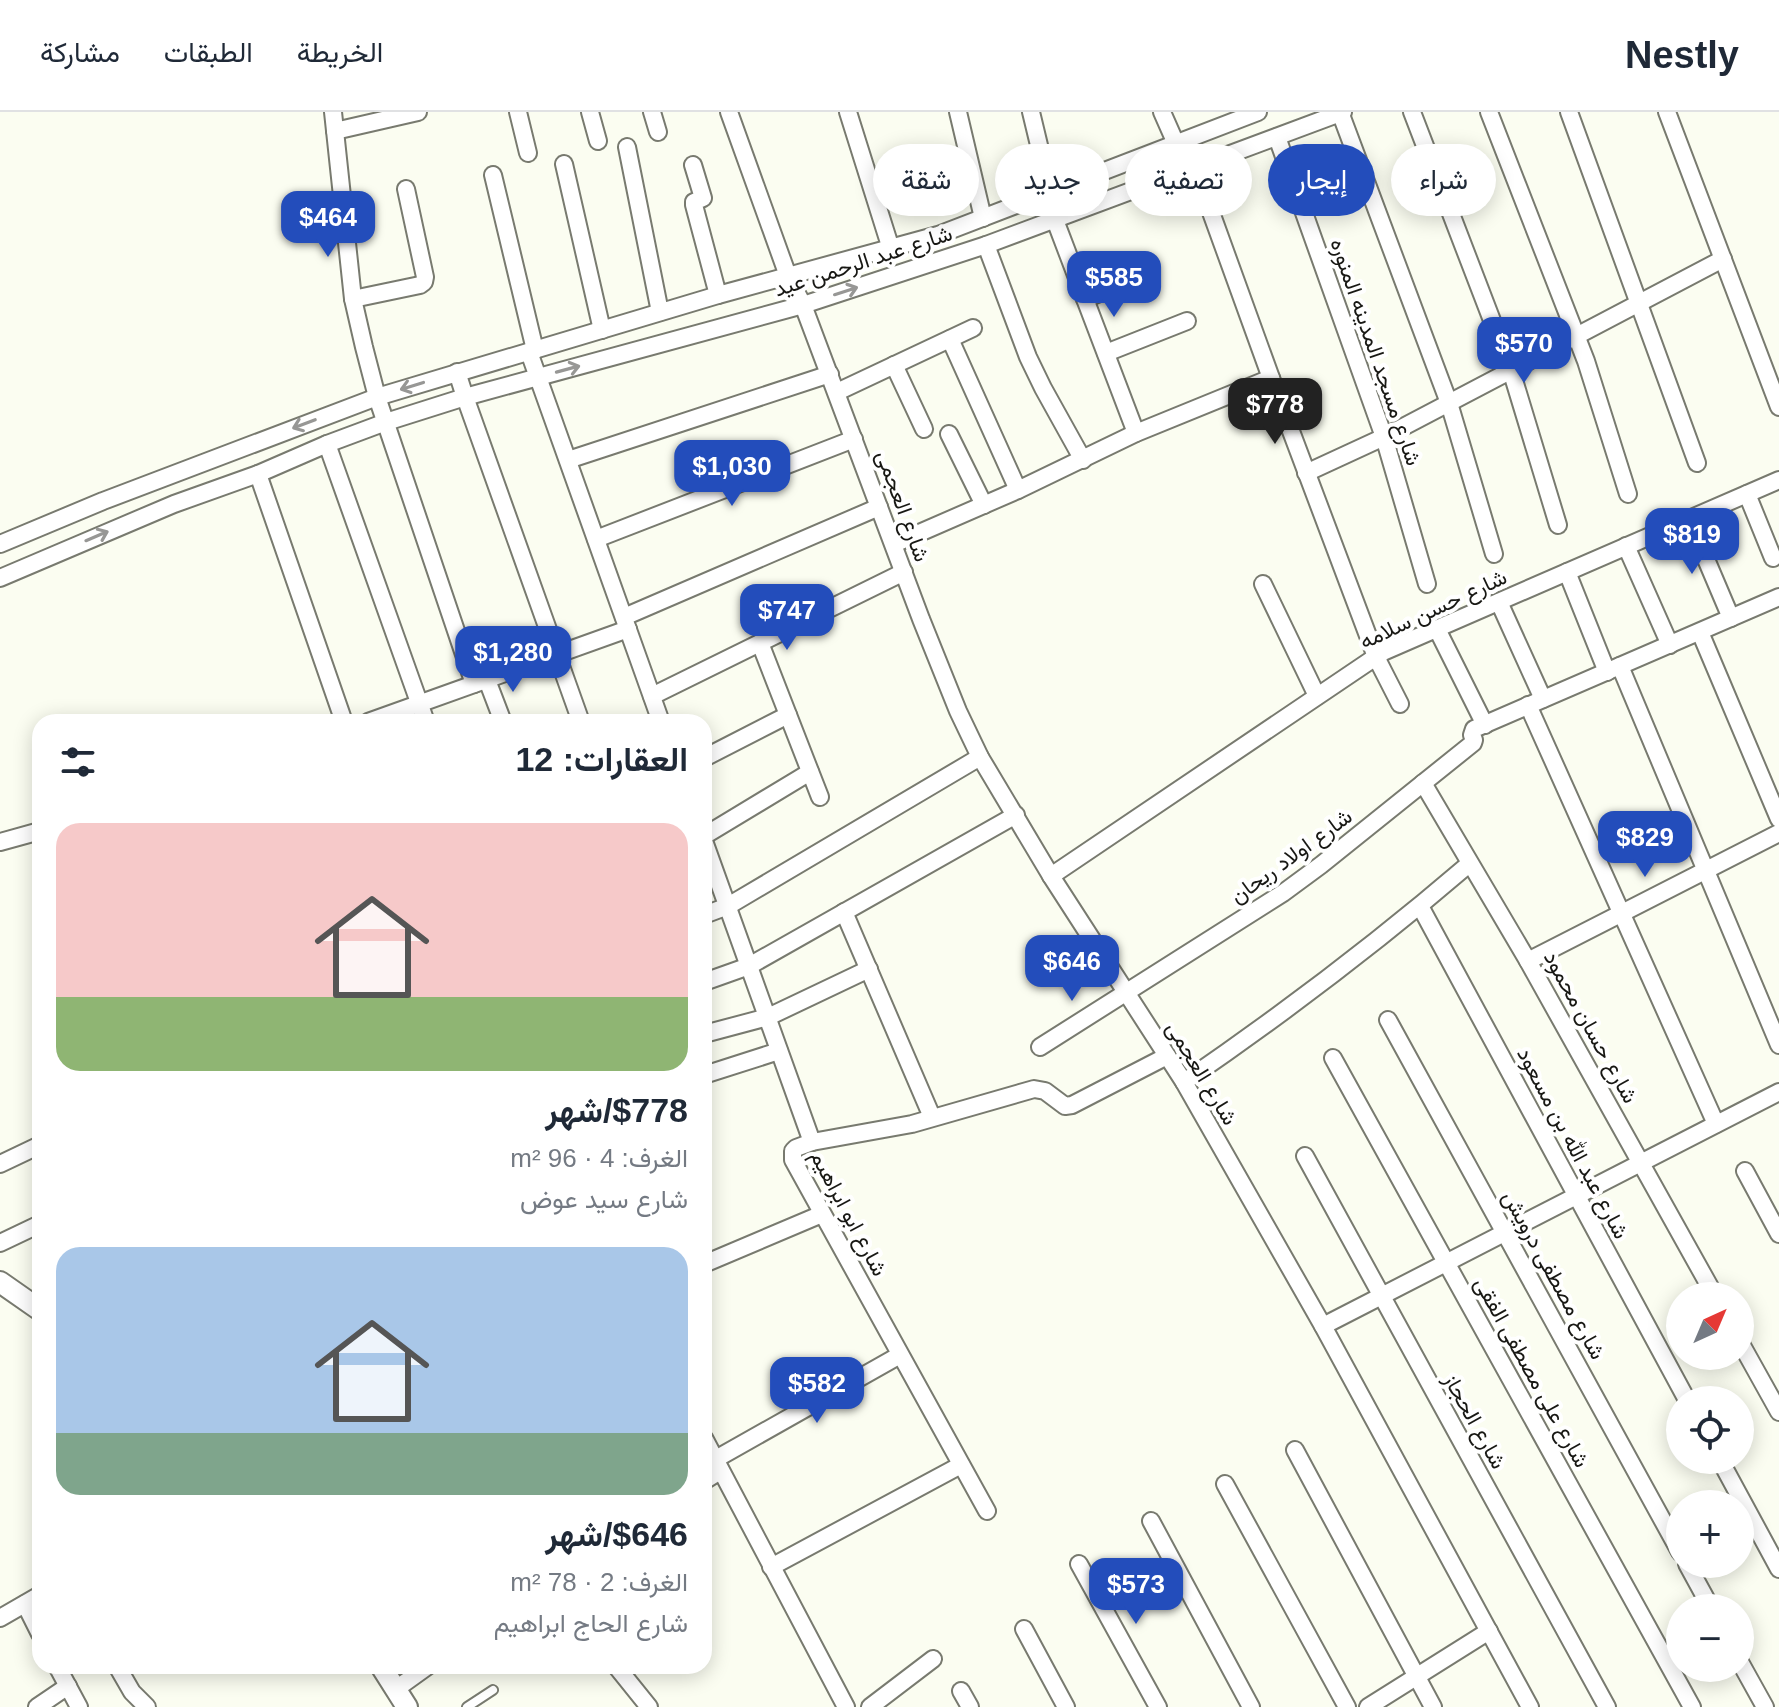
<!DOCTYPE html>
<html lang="ar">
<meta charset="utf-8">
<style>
body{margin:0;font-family:Arial,Vazirmatn,sans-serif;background:#f2f2f3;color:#1f2937;direction:rtl;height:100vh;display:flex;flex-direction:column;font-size:30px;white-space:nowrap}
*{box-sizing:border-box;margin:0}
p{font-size:26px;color:#747a83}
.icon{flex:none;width:44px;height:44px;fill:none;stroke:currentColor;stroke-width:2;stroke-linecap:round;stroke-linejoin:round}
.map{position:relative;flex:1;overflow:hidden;direction:ltr}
.side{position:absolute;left:32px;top:602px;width:680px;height:960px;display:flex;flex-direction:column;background:#fff;border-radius:24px;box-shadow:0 4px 20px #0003;direction:rtl}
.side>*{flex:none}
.guide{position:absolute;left:736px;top:32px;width:760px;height:72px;direction:rtl;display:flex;gap:16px}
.needle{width:52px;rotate:44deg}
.tools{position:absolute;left:1666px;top:1170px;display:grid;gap:16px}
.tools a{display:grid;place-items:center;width:88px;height:88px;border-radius:50%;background:#fff;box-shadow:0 4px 20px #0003;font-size:40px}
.price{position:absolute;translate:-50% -68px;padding:0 18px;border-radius:16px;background:#234dbb;color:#fff;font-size:26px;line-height:52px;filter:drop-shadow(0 2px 4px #0008)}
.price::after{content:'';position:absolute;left:50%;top:48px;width:24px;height:18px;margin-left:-12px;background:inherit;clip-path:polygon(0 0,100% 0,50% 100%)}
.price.on{background:#222;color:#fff}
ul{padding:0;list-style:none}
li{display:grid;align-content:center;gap:16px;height:424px;padding:0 24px}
li span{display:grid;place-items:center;height:248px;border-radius:24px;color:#555}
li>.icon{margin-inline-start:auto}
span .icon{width:144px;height:144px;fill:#fffc;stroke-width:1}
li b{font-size:34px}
h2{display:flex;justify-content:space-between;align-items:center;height:96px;padding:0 24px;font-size:34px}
.chip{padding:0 28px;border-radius:36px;background:#fff;box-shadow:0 4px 20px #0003;font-size:28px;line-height:72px}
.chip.on{background:#234dbb;color:#fff}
header{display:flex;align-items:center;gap:48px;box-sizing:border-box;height:112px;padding:0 40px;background:#fff;border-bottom:2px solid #e0e1e3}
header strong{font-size:38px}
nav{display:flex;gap:44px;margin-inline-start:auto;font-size:28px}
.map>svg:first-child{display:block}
</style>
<header>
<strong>Nestly</strong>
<nav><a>الخريطة</a><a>الطبقات</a><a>مشاركة</a></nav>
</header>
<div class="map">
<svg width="1779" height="1595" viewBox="0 0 1779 1595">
<rect width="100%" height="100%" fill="#fbfdf1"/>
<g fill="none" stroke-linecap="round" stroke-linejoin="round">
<defs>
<polyline id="service" points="467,1595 493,1578"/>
<g id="minor">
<polyline points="333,0 353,187 364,235 377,285 474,572"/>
<polyline points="518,0 528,41"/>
<polyline points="590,0 598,29"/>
<polyline points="652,0 658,20"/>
<polyline points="729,0 788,164 803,193 921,507 958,599 980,645 1051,764 1184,970 1323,1214 1530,1595"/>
<polyline points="848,0 891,137"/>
<polyline points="958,0 983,106"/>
<polyline points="1031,0 1050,79"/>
<polyline points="1162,0 1188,59"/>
<polyline points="1340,0 1449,291 1494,442"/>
<polyline points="1412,0 1511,258 1558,413"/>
<polyline points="1489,0 1586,249 1628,382"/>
<polyline points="1569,0 1697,351"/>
<polyline points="1667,0 1779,295"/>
<polyline points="335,19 418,0"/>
<polyline points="1277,25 1384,325 1427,472"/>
<polyline points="627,35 660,200"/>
<polyline points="564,52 602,218"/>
<polyline points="693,53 703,86 694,90 694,93 718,183"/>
<polyline points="1195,56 1271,266 1376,545 1400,592"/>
<polyline points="493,63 535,238"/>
<polyline points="1055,108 1136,321"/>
<polyline points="986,133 1028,245 1043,276 1083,348"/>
<polyline points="353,187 420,173 424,170 425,165 406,77"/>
<polyline points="1085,187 1114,175"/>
<polyline points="950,227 1018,378"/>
<polyline points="529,240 661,610"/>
<polyline points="1106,241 1187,209"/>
<polyline points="894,253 924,317"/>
<polyline points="457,260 465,285 581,610"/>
<polyline points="837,280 973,216"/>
<polyline points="949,322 984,393"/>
<polyline points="327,332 426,610"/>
<polyline points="568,348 830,262"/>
<polyline points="1306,361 1384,325 1723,147"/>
<polyline points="258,362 344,610"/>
<polyline points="1747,382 1773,446"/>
<polyline points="1689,407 1731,506"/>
<polyline points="596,427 854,327"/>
<polyline points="0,432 103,389 377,285 718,183 938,123 1258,0"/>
<polyline points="894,432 1018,378 1136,321 1271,266"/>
<polyline points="1626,434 1670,533"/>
<polyline points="1567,460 1607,560"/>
<polyline points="0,466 174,392 258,362 327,332 386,310 465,285 803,193 986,133 1343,0"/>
<polyline points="1263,472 1317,584"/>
<polyline points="1499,490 1543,587"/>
<polyline points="624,505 879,395"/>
<polyline points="1437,517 1485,613"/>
<polyline points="1700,520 1779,707"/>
<polyline points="760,531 820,685"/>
<polyline points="1620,554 1779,933"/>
<polyline points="487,568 503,610"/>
<polyline points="652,584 904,460"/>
<polyline points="1528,593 1716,1012"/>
<polyline points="368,610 628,517"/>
<polyline points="704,646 788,603"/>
<polyline points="1423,671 1528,849 1715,1184"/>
<polyline points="704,724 810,660"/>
<polyline points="704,729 812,1030"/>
<polyline points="0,730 40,719"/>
<polyline points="1051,764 1383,540 1779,368"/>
<polyline points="1420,794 1687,1288"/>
<polyline points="844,800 932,1005"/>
<polyline points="704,803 728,794 980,645"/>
<polyline points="1528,849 1779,721"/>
<polyline points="704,870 749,854 1016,703"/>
<polyline points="1388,908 1680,1440"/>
<polyline points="704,922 768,905 869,857"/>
<polyline points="1040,935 1283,781 1321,753 1473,631 1474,628 1472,623 1474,617 1779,485"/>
<polyline points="1333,946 1692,1595"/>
<polyline points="704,963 779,939"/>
<path d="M1184,970C1283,902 1378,830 1469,752"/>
<polyline points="1305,1044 1607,1595"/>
<polyline points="0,1052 40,1033"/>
<polyline points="1745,1059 1779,1122"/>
<polyline points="0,1131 40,1112"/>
<polyline points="704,1152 822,1102"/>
<polyline points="1323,1214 1779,980"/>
<polyline points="1740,1230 1779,1300"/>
<polyline points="704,1326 846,1595"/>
<polyline points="1295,1338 1433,1595"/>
<polyline points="714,1348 900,1243"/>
<polyline points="1720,1348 1779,1457"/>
<polyline points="704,1369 720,1359"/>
<polyline points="1225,1372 1347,1595"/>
<polyline points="987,1399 793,1048 793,1039 796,1036 812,1030 912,1012 1034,977 1045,979 1065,994 1072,993 1167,944"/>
<polyline points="1151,1409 1251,1595"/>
<polyline points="1079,1452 1158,1595"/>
<polyline points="1687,1452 1711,1496"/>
<polyline points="771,1455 961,1353"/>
<polyline points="25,1492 40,1522"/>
<polyline points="0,1506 40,1483"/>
<polyline points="1024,1517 1066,1595"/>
<polyline points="1740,1550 1765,1595"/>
<polyline points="57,1554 79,1595"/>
<polyline points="117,1554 132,1580 147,1595"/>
<polyline points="616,1554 649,1595"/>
<polyline points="396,1577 428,1554"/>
<polyline points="961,1579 970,1595"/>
<polyline points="37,1595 68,1574"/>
<polyline points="870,1595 933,1547"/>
<polyline points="1368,1595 1489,1519"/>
</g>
<g id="tertiary">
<polyline points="0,1170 40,1198"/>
<polyline points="381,1554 407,1595"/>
</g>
</defs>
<use href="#service" stroke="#787a6f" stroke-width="12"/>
<use href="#minor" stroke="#787a6f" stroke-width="20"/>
<use href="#tertiary" stroke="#787a6f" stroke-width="24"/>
<use href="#service" stroke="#fff" stroke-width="8"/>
<use href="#minor" stroke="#fff" stroke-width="16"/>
<use href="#tertiary" stroke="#fff" stroke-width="20"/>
</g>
<defs><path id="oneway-shaft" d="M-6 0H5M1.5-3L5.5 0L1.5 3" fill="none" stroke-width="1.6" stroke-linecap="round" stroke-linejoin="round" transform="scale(2)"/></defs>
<g stroke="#979795">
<use href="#oneway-shaft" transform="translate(846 179) rotate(-18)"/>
<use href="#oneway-shaft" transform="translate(568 257) rotate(-15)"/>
<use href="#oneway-shaft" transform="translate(412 274) rotate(163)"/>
<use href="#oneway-shaft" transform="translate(304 312) rotate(159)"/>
<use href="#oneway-shaft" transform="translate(97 424) rotate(-23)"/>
</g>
<g text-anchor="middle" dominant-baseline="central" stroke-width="8" stroke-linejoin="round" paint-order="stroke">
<g font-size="22" fill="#181814" stroke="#fff">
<text transform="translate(863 149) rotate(-18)">شارع عبد الرحمن عيد</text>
<text transform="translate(1376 240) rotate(71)">شارع مسجد المدينه المنوره</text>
<text transform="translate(903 394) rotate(70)">شارع العجمى</text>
<text transform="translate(1433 497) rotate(-25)">شارع حسن سلامه</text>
<text transform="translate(1291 744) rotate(-36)">شارع اولاد ريحان</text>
<text transform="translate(1591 915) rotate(61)">شارع حسان محمود</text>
<text transform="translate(1202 961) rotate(59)">شارع العجمى</text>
<text transform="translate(1573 1031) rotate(62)">شارع عبد الله بن مسعود</text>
<text transform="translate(849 1101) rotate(62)">شارع ابو ابراهيم</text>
<text transform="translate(1554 1163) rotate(61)">شارع مصطفى درويش</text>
<text transform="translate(1532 1260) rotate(61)">شارع على مصطفى الفقى</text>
<text transform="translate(1475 1309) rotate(61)">شارع الحجاز</text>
</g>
</g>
</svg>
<div class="tools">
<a><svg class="needle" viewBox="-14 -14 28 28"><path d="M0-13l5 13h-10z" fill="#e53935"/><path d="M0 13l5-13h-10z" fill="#747a83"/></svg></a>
<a><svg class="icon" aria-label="locate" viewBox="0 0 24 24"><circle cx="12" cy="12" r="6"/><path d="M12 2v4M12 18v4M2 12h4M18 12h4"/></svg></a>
<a>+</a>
<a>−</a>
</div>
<b class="price" style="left:328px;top:147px">$464</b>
<b class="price" style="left:1114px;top:207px">$585</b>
<b class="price" style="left:1524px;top:273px">$570</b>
<b class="price on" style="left:1275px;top:334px">$778</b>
<b class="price" style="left:732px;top:396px">$1,030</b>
<b class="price" style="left:1692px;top:464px">$819</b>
<b class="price" style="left:787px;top:540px">$747</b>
<b class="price" style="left:513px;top:582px">$1,280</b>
<b class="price" style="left:1645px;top:767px">$829</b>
<b class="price" style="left:1072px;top:891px">$646</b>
<b class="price" style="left:817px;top:1313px">$582</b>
<b class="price" style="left:1136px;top:1514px">$573</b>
<div class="guide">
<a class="chip">شراء</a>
<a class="chip on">إيجار</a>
<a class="chip">تصفية</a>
<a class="chip">جديد</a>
<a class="chip">شقة</a>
</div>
<section class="side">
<h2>العقارات: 12<svg class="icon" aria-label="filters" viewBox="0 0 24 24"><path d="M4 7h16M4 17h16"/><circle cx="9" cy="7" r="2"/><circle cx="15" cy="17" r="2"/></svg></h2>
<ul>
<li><span style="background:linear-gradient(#f6c9c9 70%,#8fb573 0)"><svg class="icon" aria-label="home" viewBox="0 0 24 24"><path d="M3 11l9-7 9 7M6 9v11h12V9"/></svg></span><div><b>$778/شهر</b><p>الغرف: 4 · 96 m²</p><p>شارع سيد عوض</p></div></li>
<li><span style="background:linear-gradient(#a9c7e8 75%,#7fa58c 0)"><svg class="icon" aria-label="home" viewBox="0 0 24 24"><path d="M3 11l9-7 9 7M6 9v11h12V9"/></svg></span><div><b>$646/شهر</b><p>الغرف: 2 · 78 m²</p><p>شارع الحاج ابراهيم</p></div></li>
</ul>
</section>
</div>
